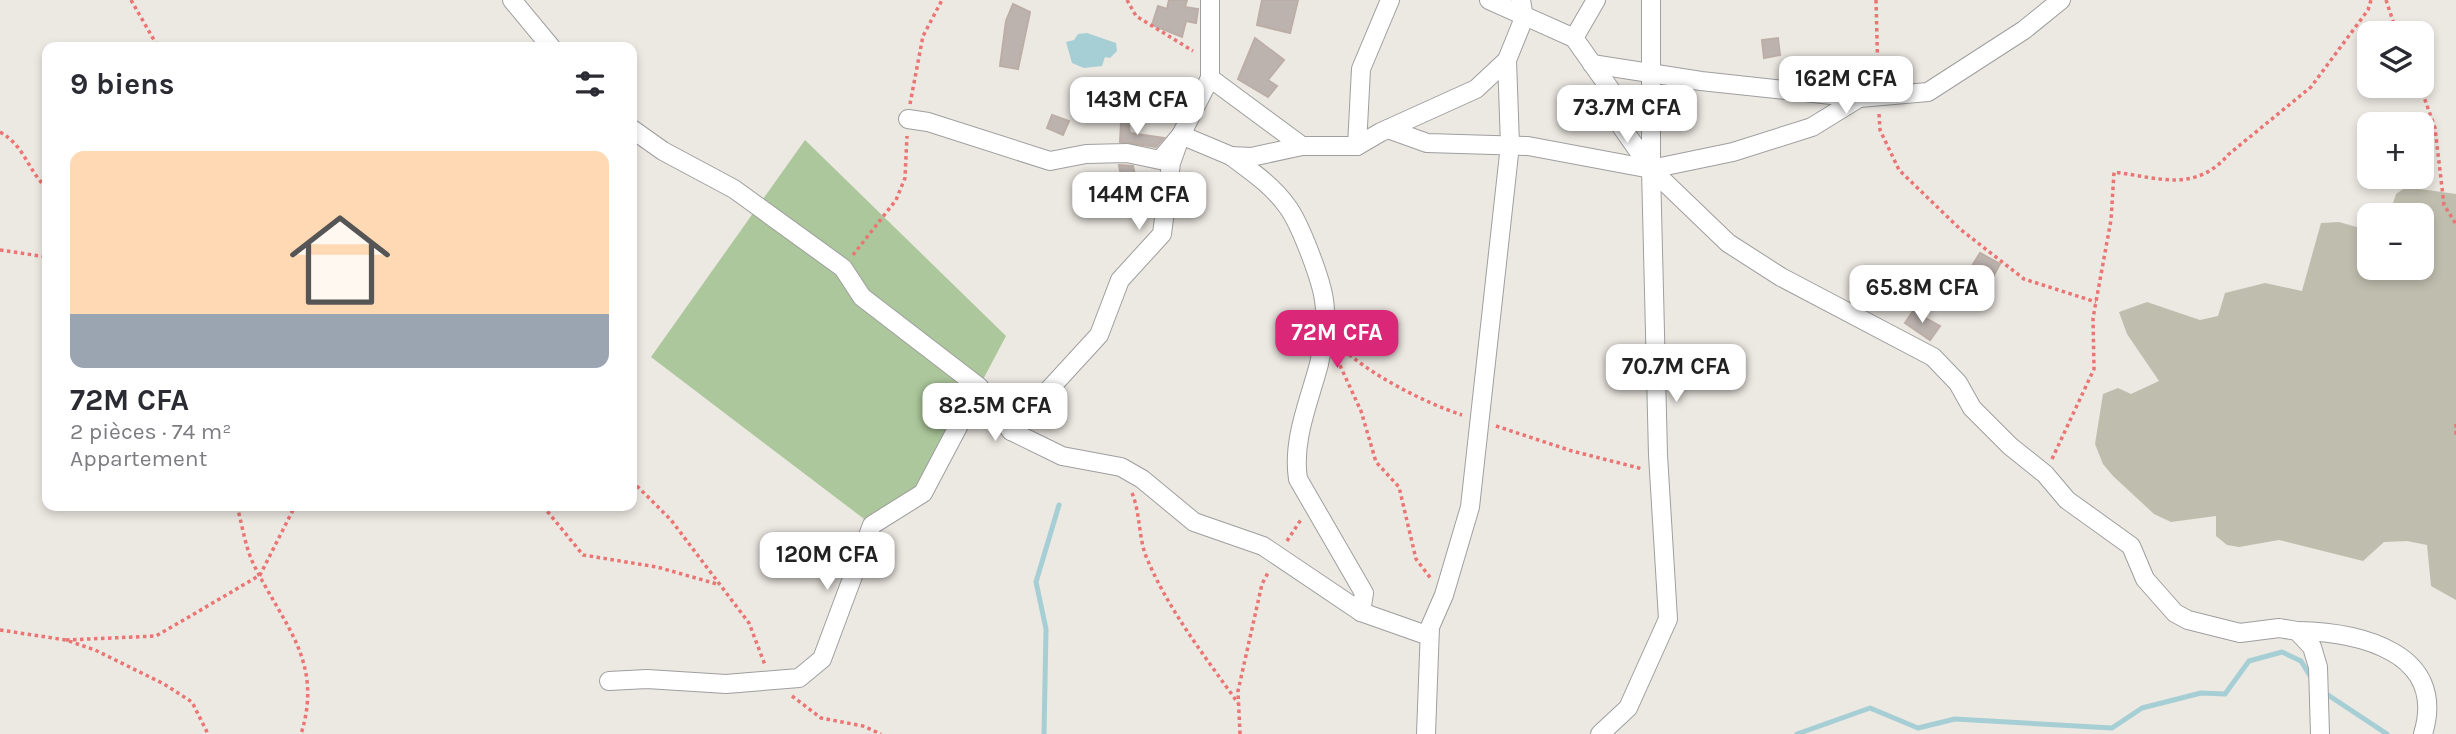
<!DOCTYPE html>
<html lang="fr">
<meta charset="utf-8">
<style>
body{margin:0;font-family:Karla,sans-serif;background:#f7f7f7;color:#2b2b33;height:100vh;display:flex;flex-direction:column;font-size:26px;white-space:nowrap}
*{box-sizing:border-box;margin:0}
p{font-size:23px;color:#7c7c81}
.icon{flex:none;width:38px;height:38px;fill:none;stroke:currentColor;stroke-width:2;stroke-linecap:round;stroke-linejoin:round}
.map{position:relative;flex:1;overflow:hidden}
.panel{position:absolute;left:42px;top:42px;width:595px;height:469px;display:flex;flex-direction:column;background:#fff;border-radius:14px;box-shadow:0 4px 10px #0003}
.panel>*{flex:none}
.tools{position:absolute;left:2357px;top:21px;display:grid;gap:14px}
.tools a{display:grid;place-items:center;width:77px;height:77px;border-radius:14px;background:#fff;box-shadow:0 4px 10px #0003;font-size:35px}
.price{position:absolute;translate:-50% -60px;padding:0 16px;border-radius:14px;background:#fff;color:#222;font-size:23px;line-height:46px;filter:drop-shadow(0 2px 4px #0008)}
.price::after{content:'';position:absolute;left:50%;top:42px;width:21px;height:16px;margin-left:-10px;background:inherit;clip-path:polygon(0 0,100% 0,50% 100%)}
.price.active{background:#db2777;color:#fff}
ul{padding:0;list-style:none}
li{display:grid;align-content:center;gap:14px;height:371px;padding:0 28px}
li+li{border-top:2px solid #e1e1e2}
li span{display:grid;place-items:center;height:217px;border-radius:14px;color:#555}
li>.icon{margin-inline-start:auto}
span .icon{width:126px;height:126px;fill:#fffc;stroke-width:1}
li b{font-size:30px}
h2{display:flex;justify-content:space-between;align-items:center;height:84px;padding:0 28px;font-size:30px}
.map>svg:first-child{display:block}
</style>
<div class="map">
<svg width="2456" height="734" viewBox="0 0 2456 734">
<rect width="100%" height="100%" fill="#ece8e2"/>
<polygon fill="#bfbeae" points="2406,187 2456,194 2456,600 2431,586 2427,545 2407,541 2384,542 2363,561 2279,540 2239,547 2227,545 2216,536 2216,516 2171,522 2154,514 2113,476 2103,464 2095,444 2103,394 2118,388 2131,394 2159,381 2127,334 2119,312 2147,302 2200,320 2218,316 2225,293 2265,283 2302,291 2321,223 2339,222 2360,228 2369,225 2370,268 2422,268 2422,215 2389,215 2396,194"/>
<polygon fill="#acc79b" points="805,140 1006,336 923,493 872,525 651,357"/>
<polygon fill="#a6cfd5" points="1087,33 1116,43 1117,51 1110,58 1105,57 1102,66 1084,68 1072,63 1066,42 1074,40 1078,34"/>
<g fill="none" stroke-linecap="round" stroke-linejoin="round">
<g stroke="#a6cfd5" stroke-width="5">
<polyline points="2322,691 2387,734"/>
<polyline points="1044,734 1046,629 1036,582 1059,505"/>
<polyline points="1797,734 1870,708 1918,728 1955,719 2112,728 2142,708 2201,693 2225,694 2249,661 2282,652 2301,661 2312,679"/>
</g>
</g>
<g fill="#bcb3af" stroke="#bcaea6" stroke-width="2">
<polygon points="1169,0 1187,0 1185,7 1198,9 1196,23 1186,21 1182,37 1152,25 1158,6 1167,9"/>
<polygon points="1262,0 1298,0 1290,33 1257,25"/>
<polygon points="1013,4 1030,12 1018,69 1000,66 1006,21"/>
<polygon points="1255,38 1284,60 1268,80 1277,86 1268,97 1238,79"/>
<polygon points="1778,38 1780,55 1764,58 1762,40"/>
<polygon points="1052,115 1069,121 1063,135 1047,128"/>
<polygon points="1128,121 1130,133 1164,138 1156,147 1120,142 1121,122"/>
<polygon points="1119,165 1133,166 1135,175 1121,176"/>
<polygon points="1980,253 2000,264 1988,286 1967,274"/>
<polygon points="1913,311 1940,326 1930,340 1905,323"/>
</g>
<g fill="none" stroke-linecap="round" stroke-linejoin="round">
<defs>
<g id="minor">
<polyline points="512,0 551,47"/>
<polyline points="1489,0 1574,38 1610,89 1616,119 1651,169 1728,243 1781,277 1933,357 1958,383 1972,408 2010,446 2045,474 2067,500 2131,546 2145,579 2175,613 2188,620 2240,633 2279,628 2297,631 2312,647 2318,667 2320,734"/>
<polyline points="1574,38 1596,0"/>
<polyline points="1592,64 1701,81 1859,98 1928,92 2024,30 2061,0"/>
<polyline points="1210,78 1302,146"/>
<polyline points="908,119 928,122 1050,161 1086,154 1127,153 1160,160 1181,135 1231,156 1251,157 1302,146 1357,146 1381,132 1476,89 1507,60"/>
<polyline points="632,129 663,151 734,189 843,268 862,297 979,387 1011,431 1062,456 1121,467 1142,479 1194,522 1263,546 1361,612 1429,636"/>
<polyline points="1388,129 1427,143 1528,146 1651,169 1733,152 1812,127 1859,98"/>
<polyline points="1357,146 1361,69 1390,0"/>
<path d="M1231,156C1251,171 1272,185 1287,206C1300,223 1321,279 1324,300C1327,318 1323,347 1319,364C1309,402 1292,440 1298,479L1364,593L1361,612"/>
<polyline points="1011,431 1099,335 1120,280 1162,234 1171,163 1181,135 1210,78 1210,0"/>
<path d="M2297,631C2359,632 2448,652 2423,734"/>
<polyline points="609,681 647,679 726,684 799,678 822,659 872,525 923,493 979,387"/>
<polyline points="1426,734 1430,627 1444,595 1470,507 1510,145 1507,60 1524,18 1521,0"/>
<polyline points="1600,734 1628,708 1668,619 1658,455 1651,169 1651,0"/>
</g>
</defs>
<use href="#minor" stroke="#9f9f9f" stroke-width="20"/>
<g stroke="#eb7574" stroke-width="3.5" stroke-dasharray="3.5 3.5" stroke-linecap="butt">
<polyline points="131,0 158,47"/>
<polyline points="1127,0 1136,16 1193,51"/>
<polyline points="1876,0 1878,78"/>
<polyline points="2386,0 2397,33"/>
<polyline points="2420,86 2435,128 2444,205 2456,224"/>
<polyline points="910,104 923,36 942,0"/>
<polyline points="1879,114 1880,130 1899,170 1960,229 2024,279 2096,302"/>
<path d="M0,132C26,147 27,170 47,188"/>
<polyline points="0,250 47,257"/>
<polyline points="853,255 896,200 905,178 907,136"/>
<path d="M1339,345C1366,373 1425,403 1462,415"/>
<polyline points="1337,359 1361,411 1376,462 1399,487 1416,559 1432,580"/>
<polyline points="2456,424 2456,436"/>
<polyline points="1496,426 1572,451 1643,469"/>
<path d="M2052,459L2094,369L2093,318L2111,220L2114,172C2160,178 2195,193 2229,154L2311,87L2368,10L2371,0"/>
<polyline points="632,481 671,520 749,623 765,665"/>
<path d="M1132,493C1141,515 1138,540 1148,561C1170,612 1206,658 1238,703"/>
<path d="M237,506C242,524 245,546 253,563C283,625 324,661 301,734"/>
<polyline points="543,506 583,555 657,567 717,584"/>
<polyline points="1287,541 1302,518"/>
<polyline points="0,630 66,640 95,650 164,684 192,702 208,734"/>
<polyline points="66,640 156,636 223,597 260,575 295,506"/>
<polyline points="792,696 821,718 863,726 881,734"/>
<polyline points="1240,734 1238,691 1262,584 1269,571"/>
</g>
<use href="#minor" stroke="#fff" stroke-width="18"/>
</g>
</svg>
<div class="tools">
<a><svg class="icon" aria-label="layers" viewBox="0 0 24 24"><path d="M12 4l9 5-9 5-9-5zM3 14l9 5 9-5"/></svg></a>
<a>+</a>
<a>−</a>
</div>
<b class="price" style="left:1846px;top:116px">162M CFA</b>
<b class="price" style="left:1137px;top:137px">143M CFA</b>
<b class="price" style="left:1627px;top:145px">73.7M CFA</b>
<b class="price" style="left:1139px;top:232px">144M CFA</b>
<b class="price" style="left:1922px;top:325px">65.8M CFA</b>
<b class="price active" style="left:1337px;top:370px">72M CFA</b>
<b class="price" style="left:1676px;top:404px">70.7M CFA</b>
<b class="price" style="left:995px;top:443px">82.5M CFA</b>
<b class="price" style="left:827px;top:592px">120M CFA</b>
<section class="panel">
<h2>9 biens<svg class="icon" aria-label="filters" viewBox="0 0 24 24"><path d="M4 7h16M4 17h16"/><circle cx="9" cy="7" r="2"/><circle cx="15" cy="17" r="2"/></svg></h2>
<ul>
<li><span style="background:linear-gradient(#ffd9b3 75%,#9aa5b1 0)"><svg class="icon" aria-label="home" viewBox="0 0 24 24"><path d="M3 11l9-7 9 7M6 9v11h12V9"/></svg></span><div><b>72M CFA</b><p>2 pièces · 74 m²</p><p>Appartement</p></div></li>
</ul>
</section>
</div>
